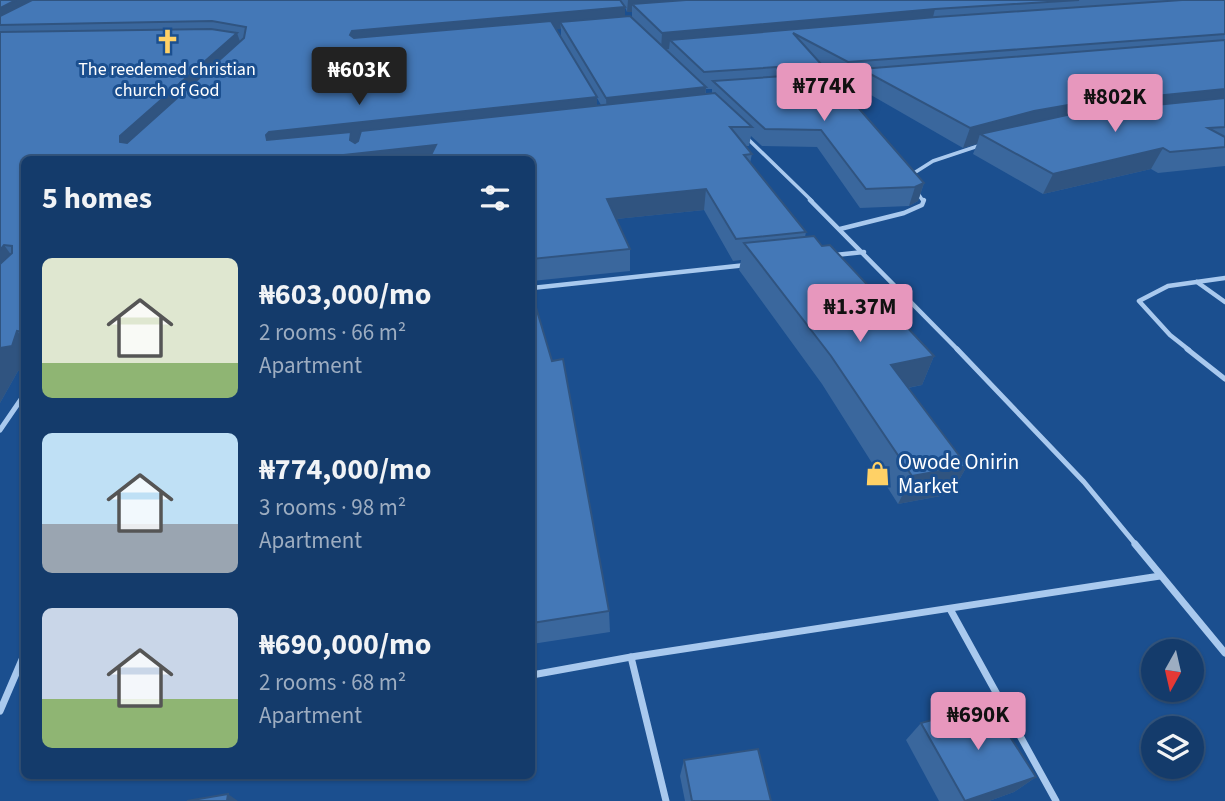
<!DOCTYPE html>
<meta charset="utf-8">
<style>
body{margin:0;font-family:"Source Sans 3",sans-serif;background:#1d4271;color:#f1f3f6;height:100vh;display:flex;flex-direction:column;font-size:26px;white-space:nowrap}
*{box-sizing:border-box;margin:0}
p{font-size:23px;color:#9dadc1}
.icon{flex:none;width:38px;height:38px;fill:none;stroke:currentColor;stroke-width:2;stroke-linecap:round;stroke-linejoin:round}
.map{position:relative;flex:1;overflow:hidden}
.drawer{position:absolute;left:21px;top:156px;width:514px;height:623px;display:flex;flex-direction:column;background:#143b6b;border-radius:10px;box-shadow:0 2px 5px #0004,0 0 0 2px #33557e}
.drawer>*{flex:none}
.needle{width:46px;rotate:188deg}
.tools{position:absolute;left:1141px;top:639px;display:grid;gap:14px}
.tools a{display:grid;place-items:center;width:63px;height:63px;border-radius:50%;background:#143b6b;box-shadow:0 2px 5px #0004,0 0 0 2px #33557e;font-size:35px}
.price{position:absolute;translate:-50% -60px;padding:0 16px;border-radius:7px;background:#e797bd;color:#111;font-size:23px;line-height:46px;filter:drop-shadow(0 2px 4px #0008)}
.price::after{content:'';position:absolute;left:50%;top:42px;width:21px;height:16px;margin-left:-10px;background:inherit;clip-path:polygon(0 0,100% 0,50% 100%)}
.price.selected{background:#222;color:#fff}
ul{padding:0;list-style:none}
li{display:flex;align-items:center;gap:21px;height:175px;padding:0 21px}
li span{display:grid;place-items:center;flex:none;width:196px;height:140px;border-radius:10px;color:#555}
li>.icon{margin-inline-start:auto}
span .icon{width:84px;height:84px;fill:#fffc;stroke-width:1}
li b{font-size:30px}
h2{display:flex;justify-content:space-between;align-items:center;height:84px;padding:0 21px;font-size:30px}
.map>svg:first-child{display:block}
</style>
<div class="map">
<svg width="1225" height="801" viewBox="0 0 1225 801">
<rect width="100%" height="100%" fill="#1b4f8f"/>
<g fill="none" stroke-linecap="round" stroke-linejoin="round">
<polyline stroke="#a9c9ee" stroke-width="2.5" points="830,83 862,82"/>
<g stroke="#a9c9ee" stroke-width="3.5">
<polyline points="747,138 812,201"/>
<polyline points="913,177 914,173 933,161 981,145"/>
<polyline points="917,192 923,201"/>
</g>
<g stroke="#a9c9ee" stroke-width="4.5">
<polyline points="810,200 958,350"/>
<polyline points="840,229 904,213 922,205 924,200"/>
<polyline points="835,255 864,252"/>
<polyline points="1197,282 1225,302"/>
<polyline points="532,288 746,265"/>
<polyline points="1189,350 1170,335 1139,301 1168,286 1225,278"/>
</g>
<g stroke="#a9c9ee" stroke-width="5">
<polyline points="957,349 1084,482 1137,546"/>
<polyline points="1187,349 1225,379"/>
<polyline points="0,430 24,395"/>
</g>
<g stroke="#a9c9ee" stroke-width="7">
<polyline points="1135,544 1225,653"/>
<polyline points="950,609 1056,801"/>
<polyline points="631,657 666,801"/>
<polyline points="532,675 631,657 1160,576"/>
<polyline points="0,711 24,655"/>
</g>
</g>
<g fill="#3a679d" fill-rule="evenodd">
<path d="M0,0H1225V166L1158,173L1151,169L1043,194L973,154L977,144L963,148L857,87L859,79L844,80L821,67L819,74L924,183L918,201L909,206L860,208L817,147L762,146L751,136L749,146H745L752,154L750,163L806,232L805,237L822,246L934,356L922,385L908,388L967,466L951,494L898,504L822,384L739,270L741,260L733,261L704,210L616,219L630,249V271L532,281V159H24V370L18,371L0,403ZM625,7L627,12H632V18L625,17ZM556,29H561V36ZM706,89H712V93L706,94ZM597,98L601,105L597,106Z"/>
<polygon points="532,294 609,611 610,632 532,644"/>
<polygon points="921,723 1036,777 1014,792 989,801 939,801 906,740"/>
<polygon points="684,760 771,801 685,801 680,776"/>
</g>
<g fill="#305480">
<polygon points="16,0 53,0 0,25 0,8"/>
<polygon points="628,0 780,0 632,4 632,12 627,12"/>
<polygon points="625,7 625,23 560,22 561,29 356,47 350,35 352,31"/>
<polygon points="935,9 931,25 670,40 669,49 661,50 662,33"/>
<polygon points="237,33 243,50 130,159 120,142 120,136"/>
<polygon points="706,87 705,104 607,115 606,98"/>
<polygon points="1225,89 1225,106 980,134 977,144 963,148 970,128 1034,111 1074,104"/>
<polygon points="597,97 597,116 436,145 439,159 334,159 273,155 266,135 269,132"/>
<polygon points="1163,148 1151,169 1043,194 1053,174"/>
<polygon points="924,183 918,201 909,206 915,187"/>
<polygon points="706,189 704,210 607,220 607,199"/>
<polygon points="4,245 20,267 0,291 0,250"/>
<polygon points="17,331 24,340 24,370 18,371 0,403 0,348"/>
<polygon points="934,356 922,385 880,393 891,365"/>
<polygon points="967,466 951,494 898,504 912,476"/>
<polygon points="1036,777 1014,792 989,801 965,801"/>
<polygon points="228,794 238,801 227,801"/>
</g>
<g fill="#4478b7" stroke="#305480" stroke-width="2">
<polygon points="0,0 16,0 0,8"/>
<polygon points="32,0 620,0 625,7 352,31 350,35 354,38 551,21 597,97 269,132 266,135 267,140 351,132 350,140 355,143 358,141 361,131 715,93 752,127 730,127 752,154 744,155 806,232 736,239 706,189 607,199 630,249 532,259 532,159 429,159 436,145 335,156 334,159 24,159 24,329 22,332 17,331 12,346 0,348 0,264 12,253 12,246 4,245 0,250 0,32 211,29 237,33 120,136 120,142 127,143 244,38 246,27 212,21 0,25 0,16"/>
<polygon points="686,0 1079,0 935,9 662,33 632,4"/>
<polygon points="1182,0 1225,0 1225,34 848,62 793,33 821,64 704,72 670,40 936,17"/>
<polygon points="630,16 706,87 606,98 560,22"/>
<polygon points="1225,40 1225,89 1074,104 1034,111 970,128 861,69"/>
<polygon points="828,73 924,183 915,187 866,189 821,130 765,129 713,81"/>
<polygon points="1225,98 1225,127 1208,128 1225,137 1225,147 1170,152 1163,148 1053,174 980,134 1076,113"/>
<polygon points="814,236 822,246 830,245 934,356 891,365 967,466 912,476 831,356 744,243"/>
<polygon points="532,294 552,361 563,359 609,611 532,623"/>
<polygon points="989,704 1036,777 965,801 921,723"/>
<polygon points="758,749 771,801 692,801 684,760"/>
<polygon points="228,794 227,801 187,801"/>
</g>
<defs>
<symbol id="church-bare" viewBox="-9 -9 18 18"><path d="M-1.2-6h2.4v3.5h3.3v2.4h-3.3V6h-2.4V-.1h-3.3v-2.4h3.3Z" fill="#ffd166" stroke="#1b4f8f" stroke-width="2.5" paint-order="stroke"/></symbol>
<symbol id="shop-bare" viewBox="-9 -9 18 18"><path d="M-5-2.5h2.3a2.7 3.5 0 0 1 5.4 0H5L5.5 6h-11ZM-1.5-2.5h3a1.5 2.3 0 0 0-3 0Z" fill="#ffd166" stroke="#1b4f8f" stroke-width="2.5" paint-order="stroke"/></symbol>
</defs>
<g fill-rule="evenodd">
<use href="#church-bare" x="150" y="24" width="35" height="35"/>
<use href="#shop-bare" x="860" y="456" width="35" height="35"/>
</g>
<g text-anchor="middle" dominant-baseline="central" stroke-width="6" stroke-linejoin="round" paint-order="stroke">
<g font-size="18" fill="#fff" stroke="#1b4f8f">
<text x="167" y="69">The reedemed christian<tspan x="167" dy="21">church of God</tspan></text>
</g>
<g font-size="21" fill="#fff" stroke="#1b4f8f" text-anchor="start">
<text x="898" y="462">Owode Onirin<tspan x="898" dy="24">Market</tspan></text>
</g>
</g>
</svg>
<div class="tools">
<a><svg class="needle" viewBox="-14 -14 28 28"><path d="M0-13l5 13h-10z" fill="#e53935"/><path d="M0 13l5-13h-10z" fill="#9dadc1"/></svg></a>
<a><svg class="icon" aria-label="layers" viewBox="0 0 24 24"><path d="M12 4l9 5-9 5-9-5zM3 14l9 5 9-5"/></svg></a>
</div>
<b class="price selected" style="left:359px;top:107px">₦603K</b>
<b class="price" style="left:824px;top:123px">₦774K</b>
<b class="price" style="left:1115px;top:134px">₦802K</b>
<b class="price" style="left:860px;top:344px">₦1.37M</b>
<b class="price" style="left:978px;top:752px">₦690K</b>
<section class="drawer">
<h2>5 homes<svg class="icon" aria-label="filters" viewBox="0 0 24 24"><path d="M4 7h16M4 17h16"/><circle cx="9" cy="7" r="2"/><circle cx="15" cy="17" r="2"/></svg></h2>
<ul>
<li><span style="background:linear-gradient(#dfe7d0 75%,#8fb573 0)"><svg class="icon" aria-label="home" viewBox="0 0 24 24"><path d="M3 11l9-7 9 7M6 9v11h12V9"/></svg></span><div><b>₦603,000/mo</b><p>2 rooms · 66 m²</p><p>Apartment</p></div></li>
<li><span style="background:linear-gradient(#bfe0f5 65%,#9aa5b1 0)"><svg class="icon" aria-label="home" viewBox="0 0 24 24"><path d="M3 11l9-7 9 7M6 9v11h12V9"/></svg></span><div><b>₦774,000/mo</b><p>3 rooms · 98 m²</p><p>Apartment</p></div></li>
<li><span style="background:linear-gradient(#c9d6e8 65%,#8fb573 0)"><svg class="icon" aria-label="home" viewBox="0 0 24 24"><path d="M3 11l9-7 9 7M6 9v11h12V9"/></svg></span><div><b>₦690,000/mo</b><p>2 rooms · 68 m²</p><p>Apartment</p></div></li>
</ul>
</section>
</div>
